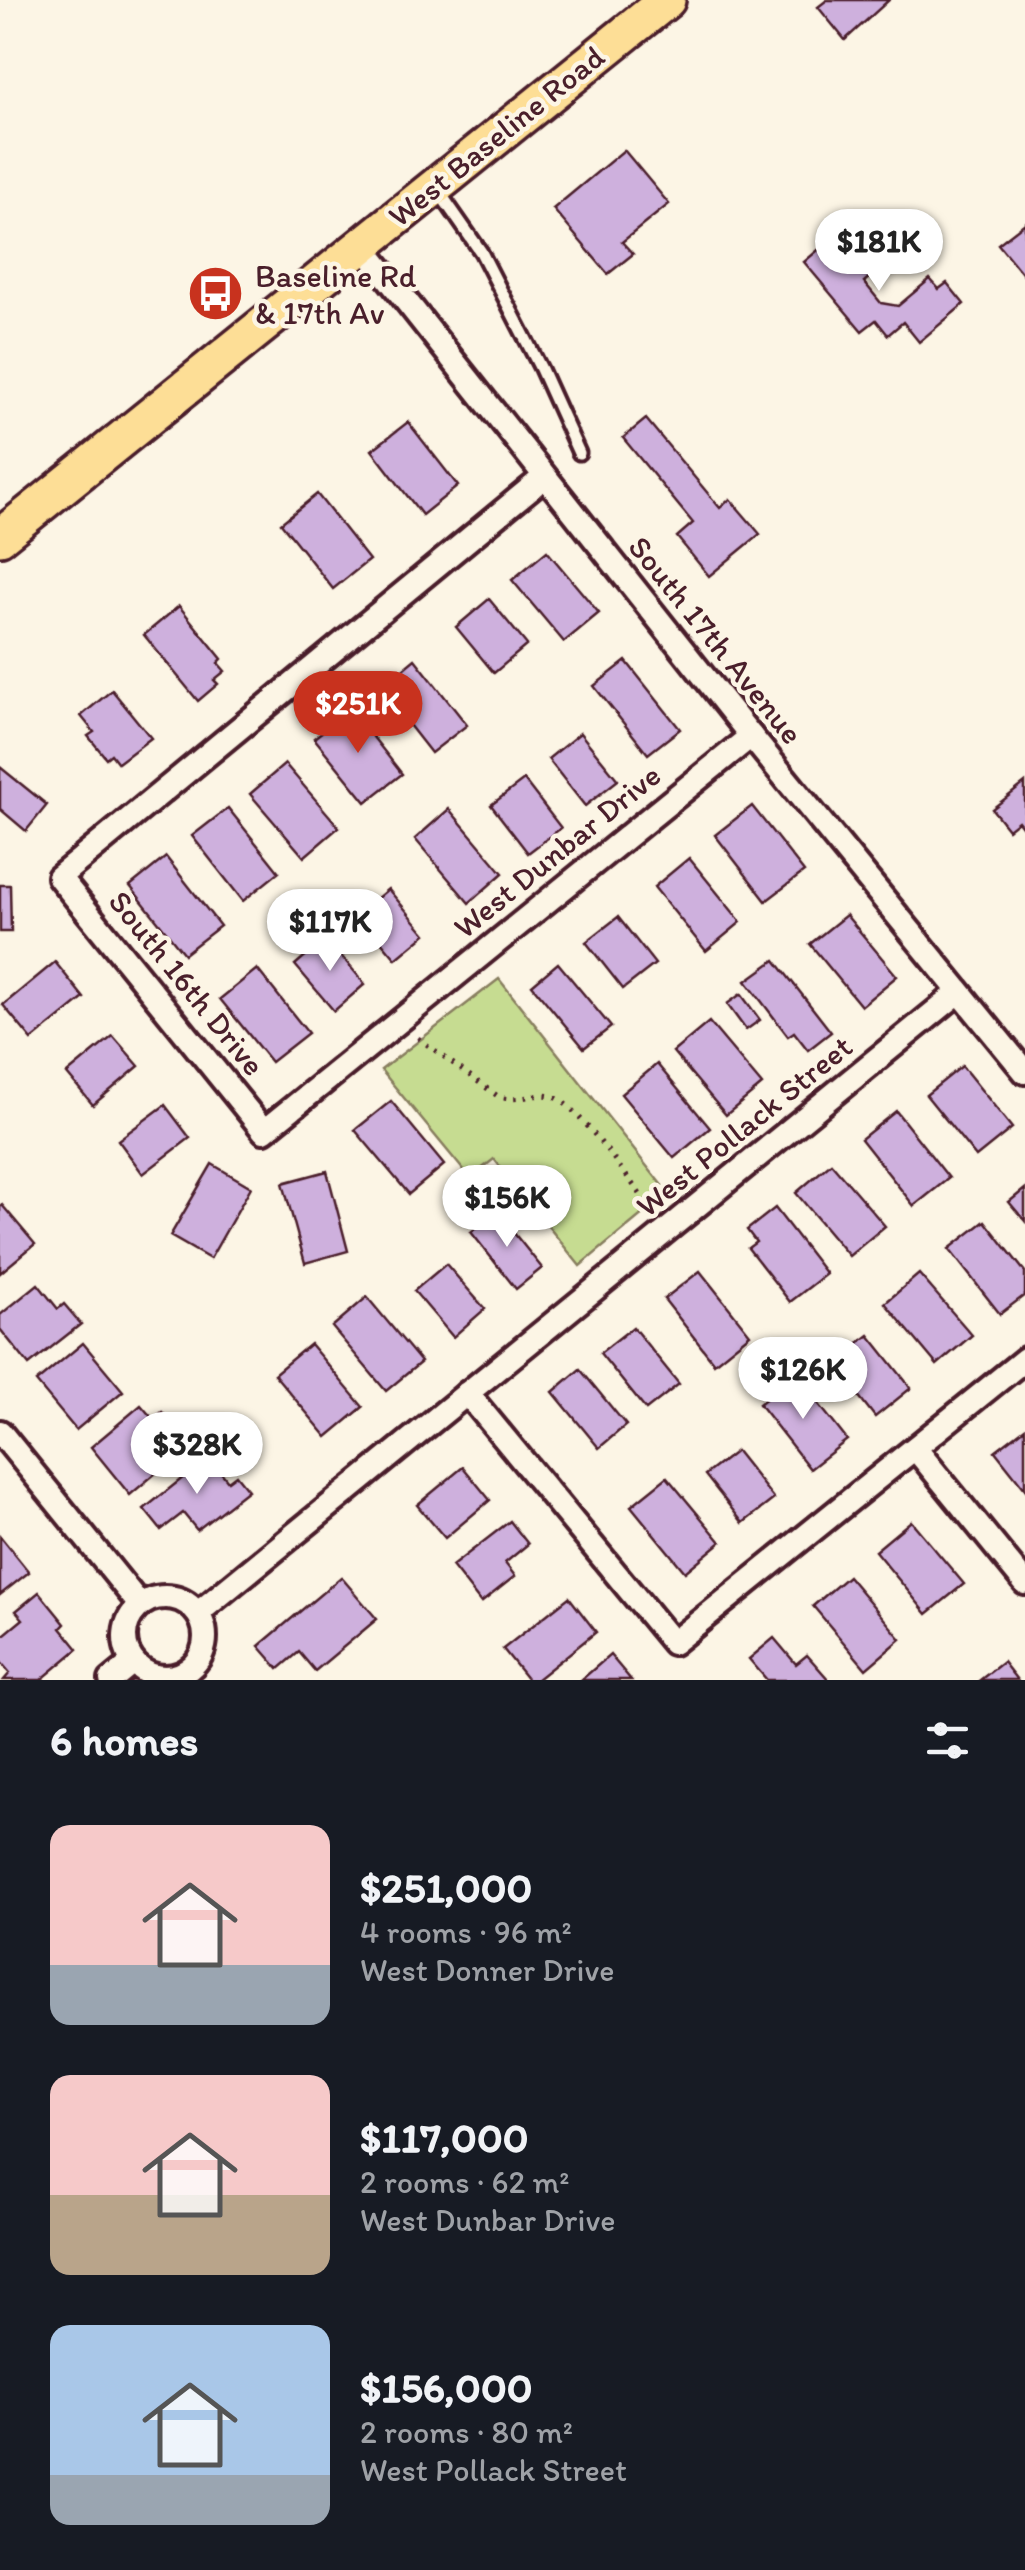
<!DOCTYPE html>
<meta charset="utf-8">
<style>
body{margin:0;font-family:Itim,sans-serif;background:#20242c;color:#f1f3f6;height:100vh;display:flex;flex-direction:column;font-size:38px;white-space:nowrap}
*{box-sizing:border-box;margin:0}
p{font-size:32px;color:#9ea1a6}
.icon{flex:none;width:55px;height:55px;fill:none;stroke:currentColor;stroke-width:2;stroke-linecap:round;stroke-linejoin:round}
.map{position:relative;height:1680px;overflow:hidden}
.side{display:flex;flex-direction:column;background:#171b24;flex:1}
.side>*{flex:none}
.price{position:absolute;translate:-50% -85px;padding:0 22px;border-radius:35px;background:#fff;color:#222;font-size:32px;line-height:65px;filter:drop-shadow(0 2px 5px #0008)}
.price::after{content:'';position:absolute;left:50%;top:60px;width:30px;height:22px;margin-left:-15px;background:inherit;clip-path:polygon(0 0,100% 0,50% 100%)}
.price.current{background:#c8321e;color:#fff}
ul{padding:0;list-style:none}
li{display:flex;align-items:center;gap:30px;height:250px;padding:0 50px}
li span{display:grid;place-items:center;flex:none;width:280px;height:200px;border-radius:20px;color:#555}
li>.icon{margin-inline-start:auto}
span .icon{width:120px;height:120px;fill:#fffc;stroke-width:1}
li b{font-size:42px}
h2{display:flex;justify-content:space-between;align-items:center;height:120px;padding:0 50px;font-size:42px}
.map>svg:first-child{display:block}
</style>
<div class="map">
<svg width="1025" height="1680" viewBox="0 0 1025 1680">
<rect width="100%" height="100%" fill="#fcf5e5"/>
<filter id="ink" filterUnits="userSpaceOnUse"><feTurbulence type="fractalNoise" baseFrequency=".01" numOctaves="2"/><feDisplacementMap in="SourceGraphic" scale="20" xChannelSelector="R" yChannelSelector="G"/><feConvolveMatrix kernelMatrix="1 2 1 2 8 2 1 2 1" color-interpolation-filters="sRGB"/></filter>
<g filter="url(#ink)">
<polygon fill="#c6dc91" stroke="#887e5e" stroke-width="2.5" points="499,979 668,1193 580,1266 494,1159 470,1178 381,1070"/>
<g fill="#ceb0dd" stroke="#4a1f2b" stroke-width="2.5">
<polygon points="827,0 889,0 845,40 818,7"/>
<polygon points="624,150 669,204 622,242 633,254 608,274 553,209"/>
<polygon points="1025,223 1025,277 998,244"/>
<polygon points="836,235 871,276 864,282 881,303 898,306 930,279 939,289 947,283 964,304 919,342 903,322 888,335 876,320 862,331 804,262"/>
<polygon points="646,419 720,508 730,499 760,534 709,576 677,537 693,523 623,438"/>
<polygon points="408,422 458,486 422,515 372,450"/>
<polygon points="317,494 369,560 333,589 281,523"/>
<polygon points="547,551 599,613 564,642 512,580"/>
<polygon points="489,599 527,645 494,673 456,627"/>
<polygon points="179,606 222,659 218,663 225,671 214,680 218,684 198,701 144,635"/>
<polygon points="415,659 467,725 431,753 380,688"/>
<polygon points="626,661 680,729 648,754 594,686"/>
<polygon points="112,690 151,738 118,763 111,754 106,758 88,736 94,732 81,716"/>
<polygon points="351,709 402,774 366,802 314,738"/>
<polygon points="580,733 618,780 585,806 548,759"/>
<polygon points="285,764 339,827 304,857 250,794"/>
<polygon points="0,767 47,805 26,831 0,809"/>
<polygon points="524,780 561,828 528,853 491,805"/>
<polygon points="1025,783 1025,830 1018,821 1008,829 992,809"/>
<polygon points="752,806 804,872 766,901 715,835"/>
<polygon points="228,808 279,872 243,901 192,836"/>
<polygon points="449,809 503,873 469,903 415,839"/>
<polygon points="166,857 220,926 184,954 130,886"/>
<polygon points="689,858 741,922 706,951 654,887"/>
<polygon points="0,885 10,885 11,932 0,932"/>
<polygon points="388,889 426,934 396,959 358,914"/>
<polygon points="846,915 897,976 861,1006 810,944"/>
<polygon points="618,917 655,964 623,989 586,942"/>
<polygon points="326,938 365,984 334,1011 295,965"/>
<polygon points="775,960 831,1032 808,1050 794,1032 788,1036 746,981"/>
<polygon points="55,962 84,998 32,1040 3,1005"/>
<polygon points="558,963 611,1027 584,1048 532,985"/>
<polygon points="257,969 308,1033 271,1062 220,999"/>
<polygon points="741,994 760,1020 746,1030 727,1004"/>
<polygon points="709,1022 762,1085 726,1115 673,1052"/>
<polygon points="113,1036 139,1066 93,1105 67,1074"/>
<polygon points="657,1064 710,1128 674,1158 621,1094"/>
<polygon points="962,1066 1012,1128 976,1157 926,1095"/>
<polygon points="391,1101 444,1165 409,1194 355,1130"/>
<polygon points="165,1105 190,1138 143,1174 118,1140"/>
<polygon points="896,1111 949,1178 914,1206 861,1139"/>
<polygon points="831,1163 885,1226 849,1256 796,1193"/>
<polygon points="212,1164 251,1187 210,1259 170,1236"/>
<polygon points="327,1171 348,1251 305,1263 283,1183"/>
<polygon points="1025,1189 1025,1221 1009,1202"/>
<polygon points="2,1205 35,1244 0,1273 0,1207"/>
<polygon points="775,1208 826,1274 790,1302 748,1248 756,1242 747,1230"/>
<polygon points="497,1212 542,1268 516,1289 471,1232"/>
<polygon points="985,1221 1025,1272 1025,1295 1000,1314 949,1249"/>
<polygon points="446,1264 485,1309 453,1337 414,1291"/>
<polygon points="700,1271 750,1334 714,1363 664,1299"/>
<polygon points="919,1274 972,1335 937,1365 885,1303"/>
<polygon points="38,1284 58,1309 64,1304 81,1324 29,1365 0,1329 0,1315"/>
<polygon points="367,1297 421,1362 386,1391 332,1327"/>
<polygon points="633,1327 679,1384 646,1410 600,1353"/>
<polygon points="869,1335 911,1388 875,1417 833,1363"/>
<polygon points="83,1343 123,1391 76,1430 36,1382"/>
<polygon points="310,1344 363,1407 327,1437 274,1374"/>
<polygon points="580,1369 626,1425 599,1448 553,1392"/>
<polygon points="796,1375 847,1440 810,1469 759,1404"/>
<polygon points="141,1405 153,1419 162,1412 189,1445 130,1495 91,1447"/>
<polygon points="1025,1428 1025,1489 995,1451"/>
<polygon points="736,1451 774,1499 743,1523 705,1475"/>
<polygon points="209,1457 228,1481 236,1475 248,1490 197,1530 183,1513 161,1530 144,1509"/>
<polygon points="463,1467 490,1500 445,1538 417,1505"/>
<polygon points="667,1477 721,1542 685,1572 631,1506"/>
<polygon points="510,1521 528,1544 505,1563 515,1576 481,1603 452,1566"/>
<polygon points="911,1521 964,1584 927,1614 875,1551"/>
<polygon points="0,1536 29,1572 0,1595"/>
<polygon points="848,1576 901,1639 866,1669 813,1606"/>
<polygon points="341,1577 377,1619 315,1671 299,1652 279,1669 259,1646"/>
<polygon points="39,1592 65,1624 61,1628 78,1649 41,1680 4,1680 10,1673 0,1661 0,1638 23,1619 16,1611"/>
<polygon points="569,1597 596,1632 536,1680 528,1680 503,1649"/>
<polygon points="774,1638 796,1664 807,1655 829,1680 767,1680 749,1659"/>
<polygon points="610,1655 631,1680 581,1680"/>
<polygon points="1003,1662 1017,1680 980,1680"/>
</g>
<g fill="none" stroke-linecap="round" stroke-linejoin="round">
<defs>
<polyline id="service" points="437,189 481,252 541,369 579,453"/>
<g id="minor">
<polyline points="361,244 751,736 1025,1072"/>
<polyline points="544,477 59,877 264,1131 751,736"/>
<polyline points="467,1393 673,1643 1025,1359"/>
<polyline points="0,1432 140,1605"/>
<polyline points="915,1448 1025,1583"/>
<circle cx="165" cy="1637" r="40"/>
<polyline points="198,1613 959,992"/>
<polyline points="111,1680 133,1662"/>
</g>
<polyline id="primary" points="0,537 667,0"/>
</defs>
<use href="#service" stroke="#4a1f2b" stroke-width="19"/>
<use href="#minor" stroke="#4a1f2b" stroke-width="30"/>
<use href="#primary" stroke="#4a1f2b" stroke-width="42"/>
<path stroke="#4a1f2b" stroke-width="5" stroke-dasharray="2.5 8" stroke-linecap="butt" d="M418,1038L499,1097C520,1103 536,1091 554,1097C577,1104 634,1187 652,1210"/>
<use href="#service" stroke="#fcf5e5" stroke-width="11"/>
<use href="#minor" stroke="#fcf5e5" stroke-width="22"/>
<use href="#primary" stroke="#fdde96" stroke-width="35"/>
</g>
</g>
<defs>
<symbol id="bus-disc" viewBox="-11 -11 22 22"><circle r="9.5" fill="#c8321e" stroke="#fcf5e5"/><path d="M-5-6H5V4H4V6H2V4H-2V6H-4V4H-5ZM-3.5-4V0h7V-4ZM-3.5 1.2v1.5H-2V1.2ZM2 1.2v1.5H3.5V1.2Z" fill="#fff"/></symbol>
</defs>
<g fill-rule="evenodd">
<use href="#bus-disc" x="184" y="262" width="63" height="63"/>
</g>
<g text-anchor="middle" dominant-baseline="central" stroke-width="9" stroke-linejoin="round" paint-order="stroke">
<g font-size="32" fill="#4a1f2b" stroke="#fcf5e5">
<text transform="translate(496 136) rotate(-39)">West Baseline Road</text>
<text transform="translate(716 640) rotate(51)">South 17th Avenue</text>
<text transform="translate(557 851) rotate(-39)">West Dunbar Drive</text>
<text transform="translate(187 983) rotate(51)">South 16th Drive</text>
<text transform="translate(744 1126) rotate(-39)">West Pollack Street</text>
</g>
<g font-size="32" fill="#4a1f2b" stroke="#fcf5e5" text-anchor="start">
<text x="255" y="276">Baseline Rd<tspan x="255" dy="37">&amp; 17th Av</tspan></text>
</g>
</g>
</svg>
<b class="price" style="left:879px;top:294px">$181K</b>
<b class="price current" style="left:358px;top:756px">$251K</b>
<b class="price" style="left:330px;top:974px">$117K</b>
<b class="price" style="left:507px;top:1250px">$156K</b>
<b class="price" style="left:803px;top:1422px">$126K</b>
<b class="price" style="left:197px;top:1497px">$328K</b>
</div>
<section class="side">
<h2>6 homes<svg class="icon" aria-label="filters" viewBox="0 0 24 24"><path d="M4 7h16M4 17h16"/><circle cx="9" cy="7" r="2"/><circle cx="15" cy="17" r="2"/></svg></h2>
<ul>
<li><span style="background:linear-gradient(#f6c9c9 70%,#9aa5b1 0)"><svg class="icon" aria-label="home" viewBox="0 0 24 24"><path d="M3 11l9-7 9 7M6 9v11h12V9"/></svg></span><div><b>$251,000</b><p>4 rooms · 96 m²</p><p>West Donner Drive</p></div></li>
<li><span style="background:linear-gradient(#f6c9c9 60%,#b9a48a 0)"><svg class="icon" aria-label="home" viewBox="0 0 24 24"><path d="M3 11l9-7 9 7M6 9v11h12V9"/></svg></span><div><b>$117,000</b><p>2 rooms · 62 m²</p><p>West Dunbar Drive</p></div></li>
<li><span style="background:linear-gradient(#a9c7e8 75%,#9aa5b1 0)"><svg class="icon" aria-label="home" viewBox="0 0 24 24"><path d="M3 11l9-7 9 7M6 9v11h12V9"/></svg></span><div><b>$156,000</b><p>2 rooms · 80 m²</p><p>West Pollack Street</p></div></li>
</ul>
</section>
